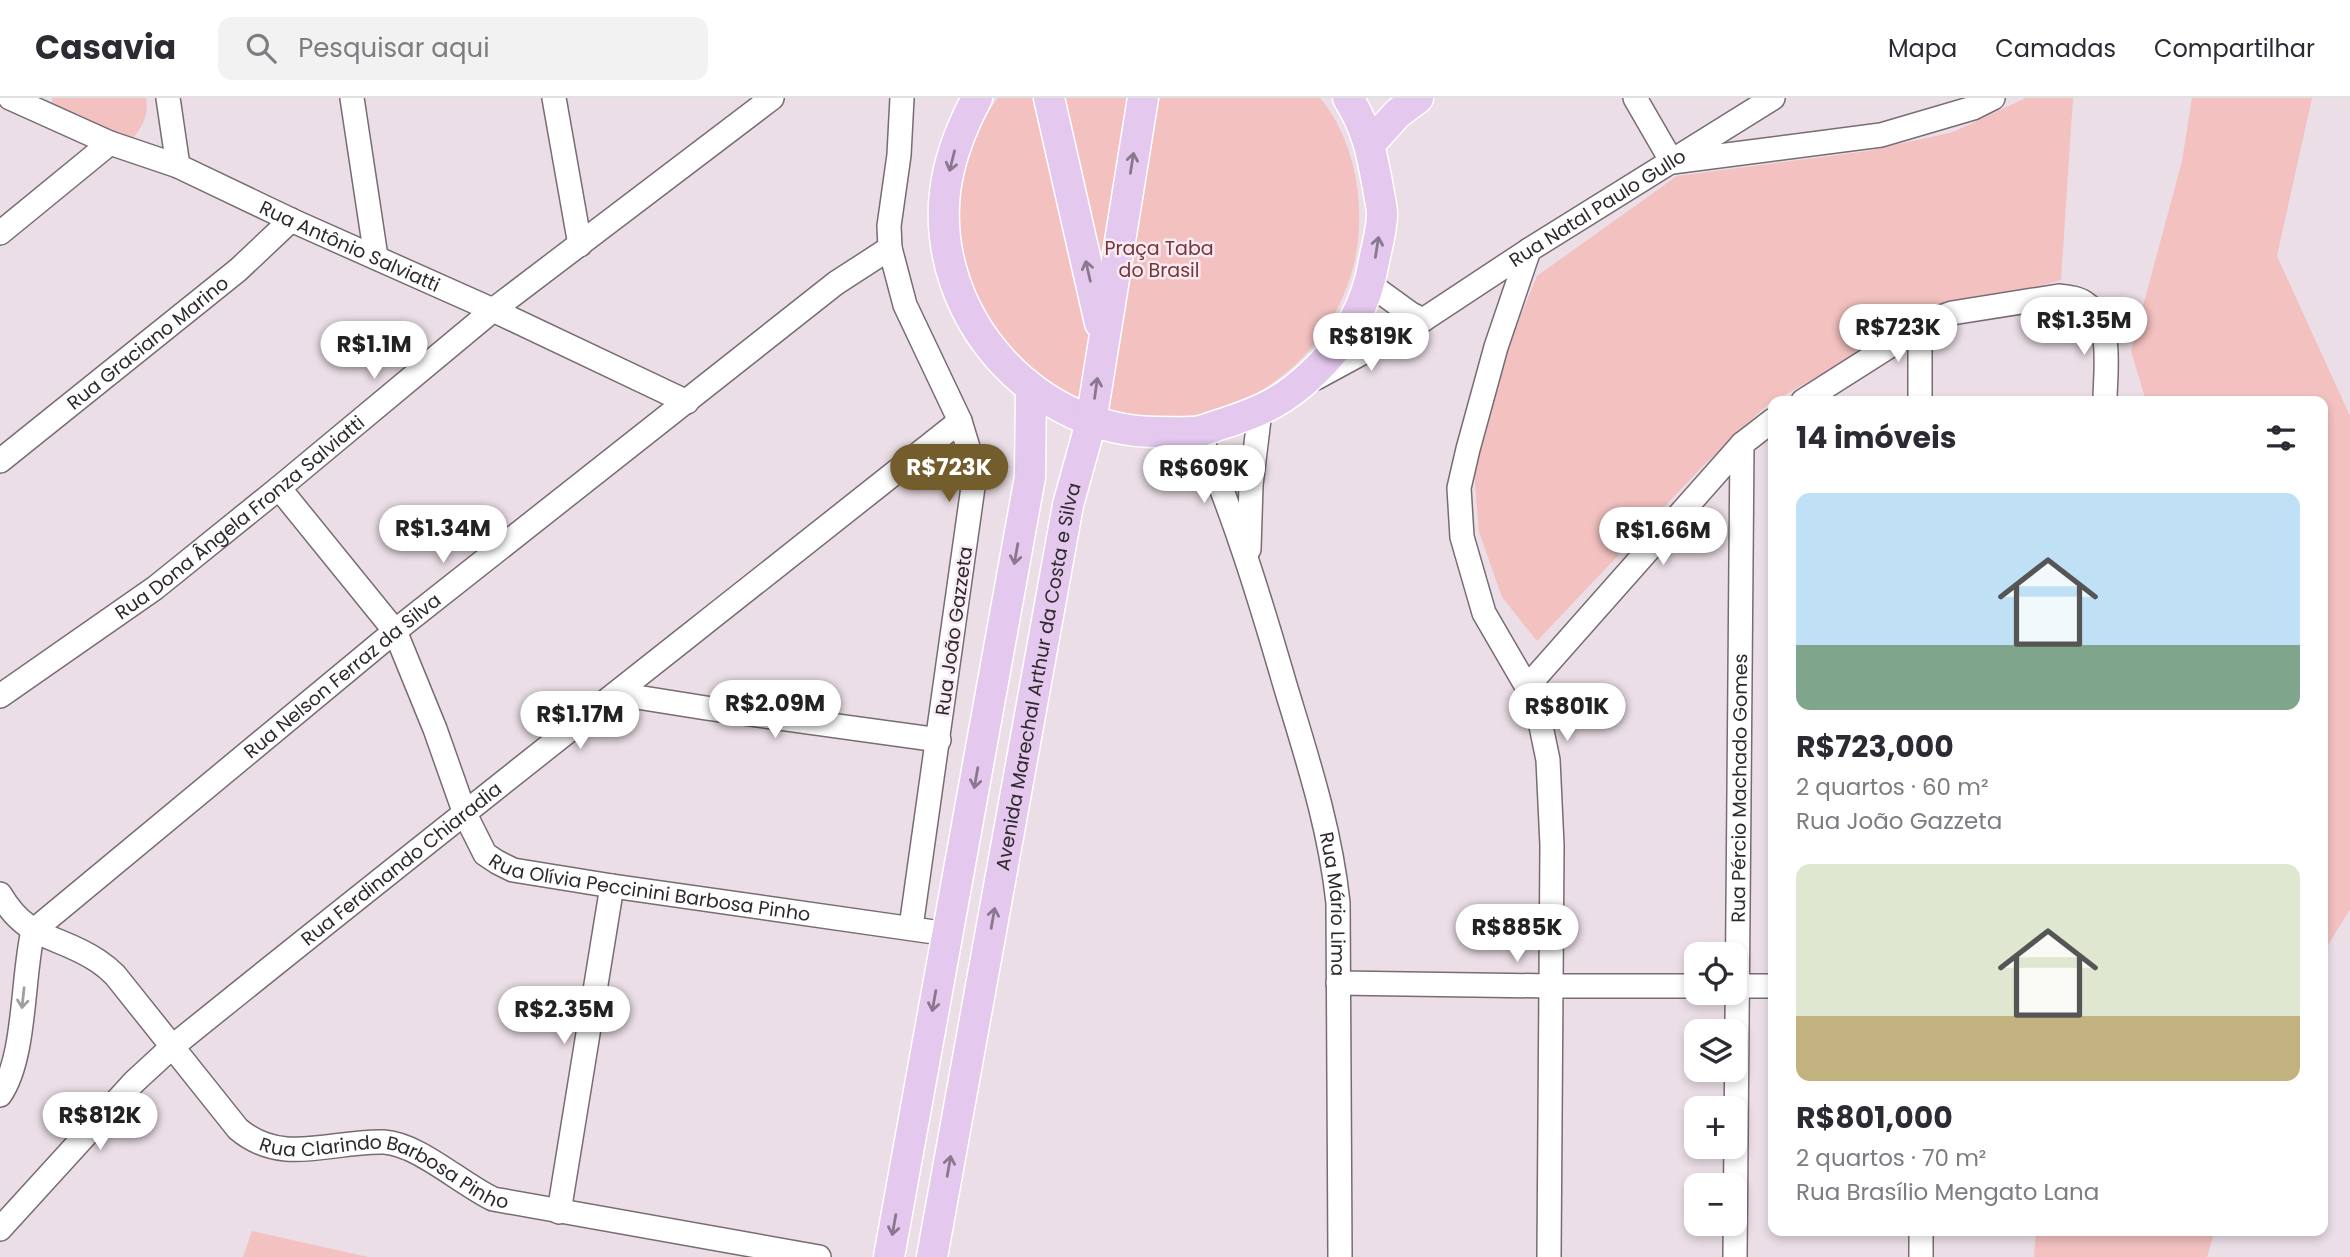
<!DOCTYPE html>
<html lang="pt">
<meta charset="utf-8">
<style>
body{margin:0;font-family:Poppins,sans-serif;background:#f2f2f3;color:#2b2b33;height:100vh;display:flex;flex-direction:column;font-size:26px;white-space:nowrap}
*{box-sizing:border-box;margin:0}
p{font-size:23px;color:#7c7c81}
.icon{flex:none;width:38px;height:38px;fill:none;stroke:currentColor;stroke-width:2;stroke-linecap:round;stroke-linejoin:round}
.map{position:relative;flex:1;overflow:hidden}
.side{position:absolute;left:1768px;top:298px;width:560px;height:840px;display:flex;flex-direction:column;background:#fff;border-radius:14px;box-shadow:0 4px 10px #0003}
.side>*{flex:none}
.controls{position:absolute;left:1684px;top:844px;display:grid;gap:14px}
.controls a{display:grid;place-items:center;width:63px;height:63px;border-radius:14px;background:#fff;box-shadow:0 4px 10px #0003;font-size:35px}
.price{position:absolute;translate:-50% -60px;padding:0 16px;border-radius:24px;background:#fff;color:#222;font-size:23px;line-height:46px;filter:drop-shadow(0 2px 4px #0008)}
.price::after{content:'';position:absolute;left:50%;top:42px;width:21px;height:16px;margin-left:-10px;background:inherit;clip-path:polygon(0 0,100% 0,50% 100%)}
.price.current{background:#745d2d;color:#fff}
ul{padding:0;list-style:none}
li{display:grid;align-content:center;gap:14px;height:371px;padding:0 28px}
li span{display:grid;place-items:center;height:217px;border-radius:14px;color:#555}
li>.icon{margin-inline-start:auto}
span .icon{width:126px;height:126px;fill:#fffc;stroke-width:1}
li b{font-size:30px}
h2{display:flex;justify-content:space-between;align-items:center;height:84px;padding:0 28px;font-size:30px}
header{display:flex;align-items:center;gap:42px;box-sizing:border-box;height:98px;padding:0 35px;background:#fff;border-bottom:2px solid #e1e1e2}
header strong{font-size:33px}
nav{display:flex;gap:38px;margin-inline-start:auto;font-size:24px}
.search{width:490px;height:63px;background:#f2f2f3;display:flex;align-items:center;gap:18px;box-sizing:border-box;padding:0 24px;border-radius:14px;color:#7c7c81;font-size:26px}
.map>svg:first-child{display:block}
</style>
<header>
<strong>Casavia</strong>
<div class="search"><svg class="icon" aria-label="search" viewBox="0 0 24 24"><circle cx="10" cy="10" r="6"/><path d="M15 15l6 6"/></svg>Pesquisar aqui</div>
<nav><a>Mapa</a><a>Camadas</a><a>Compartilhar</a></nav>
</header>
<div class="map">
<svg width="2350" height="1159" viewBox="0 0 2350 1159">
<rect width="100%" height="100%" fill="#ebdee6"/>
<g fill="#f2c1c0">
<path d="M52,0H146C149,17 143,27 133,40L115,43L53,8Z"/>
<path d="M998,0H1320C1358,45 1367,116 1353,170C1317,301 1171,362 1054,291C1041,283 1030,269 1019,259C1012,252 1003,245 996,237C970,206 957,147 960,108C962,69 974,31 998,0Z"/>
<polygon points="2026,0 2073,0 2061,182 1953,212 1915,224 1767,307 1702,369 1537,543 1502,499 1479,434 1474,375 1510,244 1537,178 1677,78 1868,53 1953,34"/>
<polygon points="2192,0 2312,0 2277,158 2350,318 2350,811 2322,857 2322,303 2146,303 2131,253 2182,63"/>
<polygon points="2036,1132 2215,1132 2207,1159 2034,1159"/>
<polygon points="252,1133 368,1159 243,1159"/>
</g>
<g fill="none" stroke-linecap="round" stroke-linejoin="round">
<defs>
<g id="minor">
<path id="s1" d="M10,0L110,45L178,68L291,122L493,212L687,304"/>
<polyline points="168,0 178,68"/>
<polyline points="352,0 376,159"/>
<polyline points="554,0 580,147"/>
<polyline points="902,0 899,57 889,128 890,150 905,207 960,323 971,359 973,389 911,829"/>
<polyline points="1635,0 1672,64 1881,37 1973,10 1993,0"/>
<polyline points="0,135 110,45"/>
<polyline points="1529,152 1496,249 1468,351 1459,390 1462,439 1484,515 1527,589 1541,628 1548,662 1552,747 1549,1159"/>
<polyline points="1371,187 1411,216 1423,222"/>
<polyline points="1920,228 1920,303"/>
<path id="s2" d="M1316,280L1423,222L1529,152L1773,0"/>
<path d="M1803,303L1929,223L1952,215L2059,198C2068,199 2078,200 2085,205C2114,224 2105,273 2105,303"/>
<path id="s3" d="M1198,333C1234,416 1260,501 1285,587C1307,660 1330,729 1338,805L1340,1159"/>
<path id="s4" d="M0,363L238,172L291,122"/>
<path id="s5" d="M279,390L395,533L435,631L465,716L485,756L497,764L513,772L612,788L948,836"/>
<polyline points="1249,451 1251,387 1260,313"/>
<polyline points="1527,589 1742,346 1773,322"/>
<polyline points="618,596 706,610 939,642"/>
<path id="s6" d="M0,598L155,490L279,390L493,212L772,0"/>
<path id="s7" d="M0,796C28,844 58,836 98,863C104,867 110,872 115,877L238,1031C283,1069 333,1042 384,1044C418,1046 460,1085 493,1101L819,1159"/>
<path id="s8" d="M33,833L395,533L836,185L890,150"/>
<polyline points="1338,885 1551,888 1696,888"/>
<polyline points="1734,888 1773,888"/>
<path d="M0,997C26,960 22,879 33,833"/>
<polyline points="559,1114 612,788"/>
<path id="s9" d="M0,1131L134,984L172,949C433,738 697,532 960,323"/>
<path id="s10" d="M1735,1159L1742,346"/>
<polyline points="1921,1159 1921,1132"/>
</g>
<g id="major">
<path d="M977,0C961,30 949,60 945,94C931,220 1037,337 1163,334C1175,334 1189,335 1200,333C1209,331 1217,327 1225,325C1261,313 1284,303 1312,276C1345,245 1367,207 1374,163C1377,148 1382,131 1382,116C1382,107 1379,98 1378,90C1372,56 1367,30 1348,0"/>
<polyline points="1049,0 1100,225"/>
<polyline points="1370,46 1397,16 1418,0"/>
<polyline points="889,1159 1030,379 1031,291"/>
<path id="s11" d="M932,1159L1068,407L1091,324L1143,0"/>
</g>
</defs>
<use href="#minor" stroke="#776c73" stroke-width="26"/>
<use href="#major" stroke="#fff" stroke-width="33"/>
<use href="#minor" stroke="#fff" stroke-width="23"/>
<use href="#major" stroke="#e4c8ee" stroke-width="30"/>
</g>
<defs><path id="oneway-shaft" d="M-6 0H5M1.5-3L5.5 0L1.5 3" fill="none" stroke-width="1.6" stroke-linecap="round" stroke-linejoin="round" transform="scale(1.75)"/></defs>
<g stroke="#89788e">
<use href="#oneway-shaft" transform="translate(952 63) rotate(104)"/>
<use href="#oneway-shaft" transform="translate(1132 65) rotate(-81)"/>
<use href="#oneway-shaft" transform="translate(1377 149) rotate(-81)"/>
<use href="#oneway-shaft" transform="translate(1088 173) rotate(-103)"/>
<use href="#oneway-shaft" transform="translate(1096 290) rotate(-82)"/>
<use href="#oneway-shaft" transform="translate(1016 456) rotate(100)"/>
<use href="#oneway-shaft" transform="translate(976 680) rotate(100)"/>
<use href="#oneway-shaft" transform="translate(993 820) rotate(-80)"/>
<use href="#oneway-shaft" transform="translate(934 903) rotate(100)"/>
<use href="#oneway-shaft" transform="translate(949 1068) rotate(-80)"/>
<use href="#oneway-shaft" transform="translate(894 1127) rotate(100)"/>
</g>
<use stroke="#a19fa0" href="#oneway-shaft" transform="translate(23 900) rotate(96)"/>
<g text-anchor="middle" dominant-baseline="central" stroke-width="5" stroke-linejoin="round" paint-order="stroke">
<g font-size="19" fill="#2e292d" stroke="#f8ebf3">
<text stroke="none"><textPath href="#s2" startOffset="329">Rua Natal Paulo Gullo</textPath></text>
<text stroke="none"><textPath href="#s1" startOffset="371">Rua Antônio Salviatti</textPath></text>
<text stroke="none"><textPath href="#s4" startOffset="189">Rua Graciano Marino</textPath></text>
<text stroke="none"><textPath href="#s6" startOffset="299">Rua Dona Ângela Fronza Salviatti</textPath></text>
<text transform="translate(954 533) rotate(-82)">Rua João Gazzeta</text>
<text stroke="none"><textPath href="#s8" startOffset="401">Rua Nelson Ferraz da Silva</textPath></text>
<text stroke="none"><textPath href="#s11" startOffset="590">Avenida Marechal Arthur da Costa e Silva</textPath></text>
<text stroke="none"><textPath href="#s10" startOffset="469">Rua Pércio Machado Gomes</textPath></text>
<text stroke="none"><textPath href="#s9" startOffset="544">Rua Ferdinando Chiaradia</textPath></text>
<text stroke="none"><textPath href="#s5" startOffset="595">Rua Olívia Peccinini Barbosa Pinho</textPath></text>
<text stroke="none"><textPath href="#s3" startOffset="494">Rua Mário Lima</textPath></text>
<text stroke="none"><textPath href="#s7" startOffset="499">Rua Clarindo Barbosa Pinho</textPath></text>
</g>
<g font-size="19" fill="#783436" stroke="#f8ebf3">
<text x="1159" y="150">Praça Taba<tspan x="1159" dy="22">do Brasil</tspan></text>
</g>
</g>
</svg>
<div class="controls">
<a><svg class="icon" aria-label="locate" viewBox="0 0 24 24"><circle cx="12" cy="12" r="6"/><path d="M12 2v4M12 18v4M2 12h4M18 12h4"/></svg></a>
<a><svg class="icon" aria-label="layers" viewBox="0 0 24 24"><path d="M12 4l9 5-9 5-9-5zM3 14l9 5 9-5"/></svg></a>
<a>+</a>
<a>−</a>
</div>
<b class="price" style="left:2084px;top:259px">R$1.35M</b>
<b class="price" style="left:1898px;top:266px">R$723K</b>
<b class="price" style="left:1371px;top:275px">R$819K</b>
<b class="price" style="left:374px;top:283px">R$1.1M</b>
<b class="price current" style="left:949px;top:406px">R$723K</b>
<b class="price" style="left:1204px;top:407px">R$609K</b>
<b class="price" style="left:443px;top:467px">R$1.34M</b>
<b class="price" style="left:1663px;top:469px">R$1.66M</b>
<b class="price" style="left:775px;top:642px">R$2.09M</b>
<b class="price" style="left:1567px;top:645px">R$801K</b>
<b class="price" style="left:580px;top:653px">R$1.17M</b>
<b class="price" style="left:1517px;top:866px">R$885K</b>
<b class="price" style="left:564px;top:948px">R$2.35M</b>
<b class="price" style="left:100px;top:1054px">R$812K</b>
<section class="side">
<h2>14 imóveis<svg class="icon" aria-label="filters" viewBox="0 0 24 24"><path d="M4 7h16M4 17h16"/><circle cx="9" cy="7" r="2"/><circle cx="15" cy="17" r="2"/></svg></h2>
<ul>
<li><span style="background:linear-gradient(#bfe0f5 70%,#7fa58c 0)"><svg class="icon" aria-label="home" viewBox="0 0 24 24"><path d="M3 11l9-7 9 7M6 9v11h12V9"/></svg></span><div><b>R$723,000</b><p>2 quartos · 60 m²</p><p>Rua João Gazzeta</p></div></li>
<li><span style="background:linear-gradient(#dfe7d0 70%,#c2b280 0)"><svg class="icon" aria-label="home" viewBox="0 0 24 24"><path d="M3 11l9-7 9 7M6 9v11h12V9"/></svg></span><div><b>R$801,000</b><p>2 quartos · 70 m²</p><p>Rua Brasílio Mengato Lana</p></div></li>
</ul>
</section>
</div>
